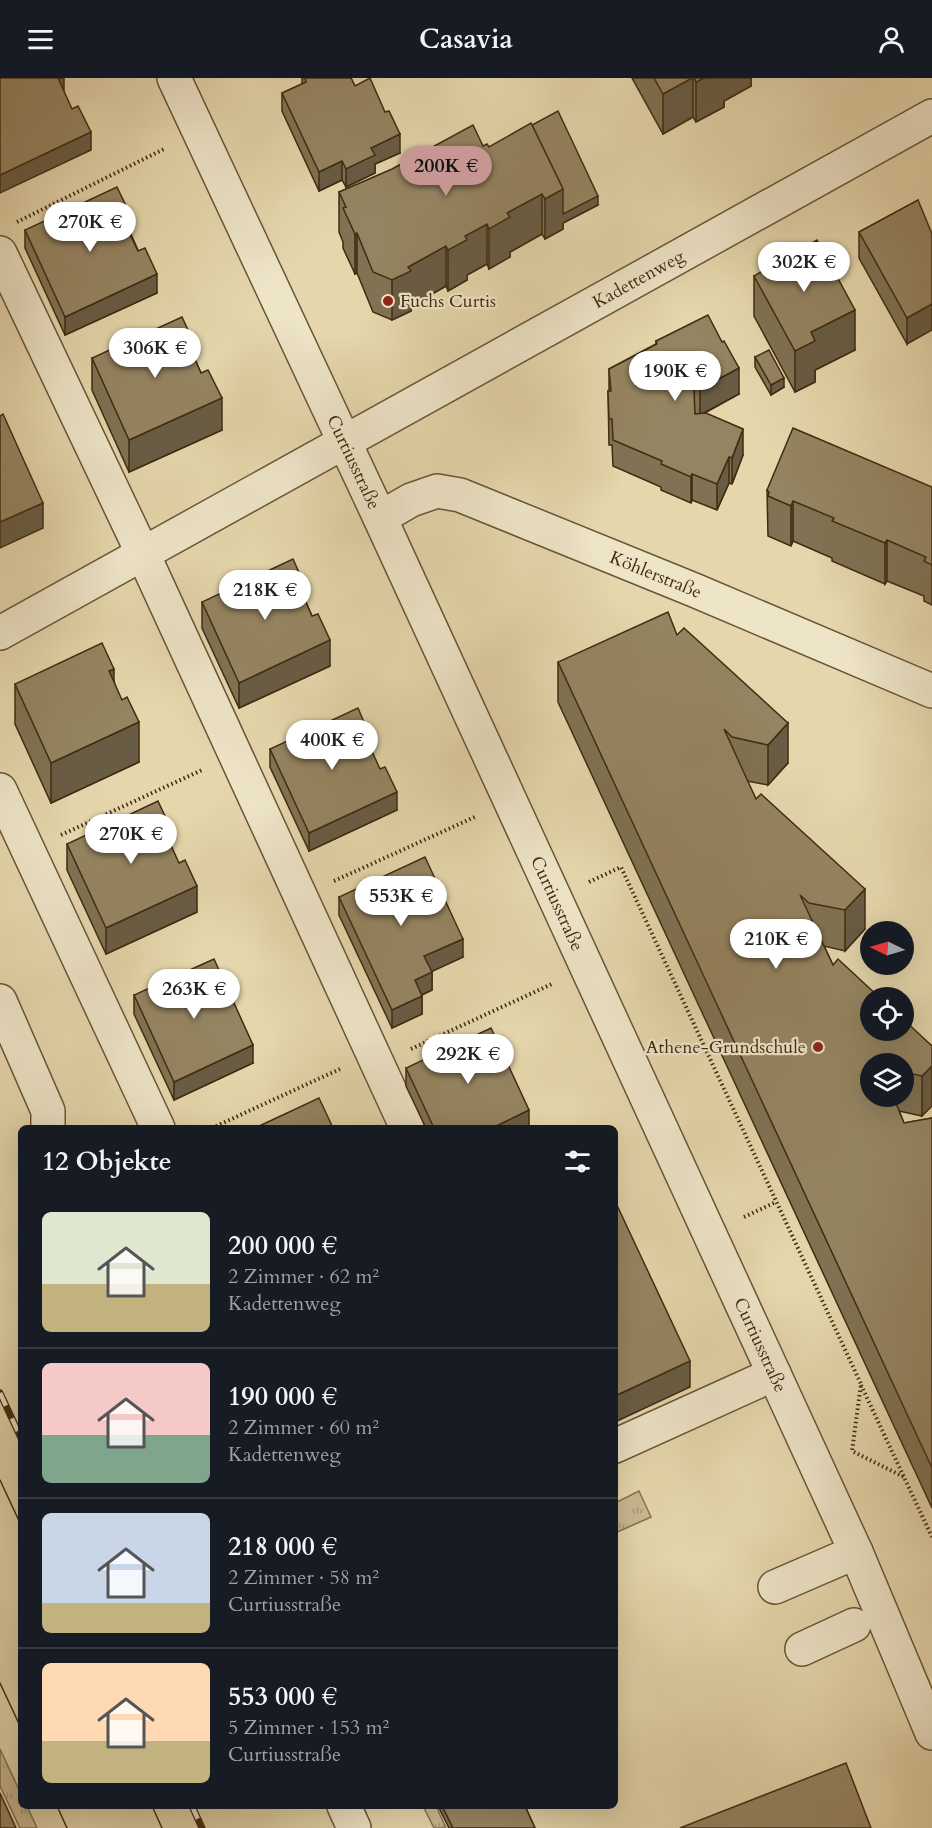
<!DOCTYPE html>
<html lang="de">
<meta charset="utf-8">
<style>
body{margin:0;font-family:Cardo,serif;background:#242831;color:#f1f3f6;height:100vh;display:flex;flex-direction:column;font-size:22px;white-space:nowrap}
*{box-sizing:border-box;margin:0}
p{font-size:20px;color:#9ea1a6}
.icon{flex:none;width:33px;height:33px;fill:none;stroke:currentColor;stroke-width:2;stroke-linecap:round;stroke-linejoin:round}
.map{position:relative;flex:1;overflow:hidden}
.details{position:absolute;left:18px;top:1047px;width:600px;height:684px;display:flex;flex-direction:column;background:#171b24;border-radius:9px;box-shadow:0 6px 24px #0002}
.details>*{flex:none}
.needle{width:39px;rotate:275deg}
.fabs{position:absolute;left:860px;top:843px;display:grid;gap:12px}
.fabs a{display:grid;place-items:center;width:54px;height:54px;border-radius:50%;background:#171b24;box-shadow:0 6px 24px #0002;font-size:30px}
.price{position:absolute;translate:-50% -51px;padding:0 14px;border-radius:21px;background:#fff;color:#222;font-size:20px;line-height:39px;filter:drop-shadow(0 2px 3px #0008)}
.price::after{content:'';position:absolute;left:50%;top:36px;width:18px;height:14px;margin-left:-9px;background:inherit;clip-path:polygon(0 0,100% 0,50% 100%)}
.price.current{background:#c59692;color:#111}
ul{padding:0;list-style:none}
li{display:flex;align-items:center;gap:18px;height:150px;padding:0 24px}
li+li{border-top:2px solid #363941}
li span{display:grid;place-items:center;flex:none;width:168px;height:120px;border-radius:9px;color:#555}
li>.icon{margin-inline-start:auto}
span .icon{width:72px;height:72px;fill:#fffc;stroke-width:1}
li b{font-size:26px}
h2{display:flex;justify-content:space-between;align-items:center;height:72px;padding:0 24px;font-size:26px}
header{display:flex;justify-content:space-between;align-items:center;height:78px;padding:0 24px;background:#171b24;font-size:27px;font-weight:700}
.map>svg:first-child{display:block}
</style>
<header><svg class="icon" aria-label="menu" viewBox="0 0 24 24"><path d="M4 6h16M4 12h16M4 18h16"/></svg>Casavia<svg class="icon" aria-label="person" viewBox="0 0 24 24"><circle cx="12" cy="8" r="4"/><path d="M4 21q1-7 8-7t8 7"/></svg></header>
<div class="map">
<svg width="932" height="1750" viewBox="0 0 932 1750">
<defs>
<pattern id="grass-tufts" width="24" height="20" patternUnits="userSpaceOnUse" patternTransform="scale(1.5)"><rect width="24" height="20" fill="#c9b991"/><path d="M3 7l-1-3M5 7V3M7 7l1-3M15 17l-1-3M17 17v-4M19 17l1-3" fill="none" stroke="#a59775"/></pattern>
</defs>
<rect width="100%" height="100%" fill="#e5d6ab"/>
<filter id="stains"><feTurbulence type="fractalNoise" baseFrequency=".00333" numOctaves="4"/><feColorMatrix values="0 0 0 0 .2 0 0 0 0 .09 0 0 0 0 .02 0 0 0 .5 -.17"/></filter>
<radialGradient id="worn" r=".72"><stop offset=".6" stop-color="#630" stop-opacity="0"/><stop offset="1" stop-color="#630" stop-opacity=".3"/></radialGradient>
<g fill="url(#grass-tufts)" stroke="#847251" stroke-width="1.5">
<polygon points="639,1413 651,1439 615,1455 615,1425"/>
<polygon points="0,1671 21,1716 21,1728 27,1728 37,1750 20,1750 0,1708"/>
<polygon points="423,1728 436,1728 446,1750 434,1750"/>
</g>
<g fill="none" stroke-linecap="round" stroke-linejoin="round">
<defs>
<g id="minor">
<path id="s1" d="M174,0L380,440L856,1474L932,1655"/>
<polyline points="0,175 143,476 407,1050"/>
<path id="s2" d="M380,440L411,422L437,413L460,417L694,512L932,613"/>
<path id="s3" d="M0,555L932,38"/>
<polyline points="0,712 158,1050"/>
<polyline points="0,923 48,1033 48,1050"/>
<polyline points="615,1368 774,1296"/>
<polyline points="775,1509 856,1474"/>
<polyline points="802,1571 854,1547"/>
<polyline points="344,1728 354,1750"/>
</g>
</defs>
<use href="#minor" stroke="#685638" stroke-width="36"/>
<g stroke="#3f2c11" stroke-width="4" stroke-dasharray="1.5 3" stroke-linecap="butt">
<polyline points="17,144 166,70"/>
<polyline points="61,757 202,692"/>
<polyline points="334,803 477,738"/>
<polyline points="589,804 621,789 861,1306 852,1373 904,1399"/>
<polyline points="411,971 554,905"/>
<polyline points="212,1050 340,991"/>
<polyline points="744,1139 776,1124"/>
<polyline points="861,1307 932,1459"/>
</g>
<use href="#minor" stroke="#eee4c8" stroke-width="33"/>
<g stroke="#3f2c11" stroke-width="1.5">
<polyline points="0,1402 21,1447"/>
<polyline points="0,1605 21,1650"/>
<polyline points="57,1728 67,1750"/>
<polyline points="152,1728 162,1750"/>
</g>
<defs>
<g id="rail">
<polyline points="0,1315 21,1360"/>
<polyline points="192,1728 202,1750"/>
</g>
</defs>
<use href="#rail" stroke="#3f2c11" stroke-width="7"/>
<use href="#rail" stroke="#eee4c8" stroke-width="4.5" stroke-dasharray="14" stroke-linecap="butt"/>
</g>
<g fill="#807253" stroke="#3f2c11" stroke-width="1.5" fill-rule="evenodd">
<polygon points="302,0 351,0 355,8 400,75 375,86 375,95 346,109 342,102 319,113 282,33 282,15 302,6"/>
<polygon points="632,0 751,0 751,8 724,23 724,29 696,44 693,39 663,56"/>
<polygon points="483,68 489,69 598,127 563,145 563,151 545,161 542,156 510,174 510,179 489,191 487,186 467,197 467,202 448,213 446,208 411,228 411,233 392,242 373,234 357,195 355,196 343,170 343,164 339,154 339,114"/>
<polygon points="918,122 907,266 859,180 859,154"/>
<polygon points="25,152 130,154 157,215 65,257 25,170"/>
<polygon points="754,198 855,272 815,292 815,304 795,314 754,238"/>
<polygon points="656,263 739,316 703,336 743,377 732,406 729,405 717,432 692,422 691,425 661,412 661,409 613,388 612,367 609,367 608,313 609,313 609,291 656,266"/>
<polygon points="194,279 201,295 222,352 129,394 92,312 92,280"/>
<polygon points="755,279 784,309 771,317 755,289"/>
<polygon points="932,409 932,527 924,523 924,518 887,503 885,506 832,483 832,480 793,463 791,468 768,458 767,412"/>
<polygon points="305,522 312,538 330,588 239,630 202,550 202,524"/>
<path d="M677,557L788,685L768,707L747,703L756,721L865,851L845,873L824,868L833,887L932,968L922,1038L899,1033L904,1045L932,1040V1430L558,624V584ZM870,986H903V1018H870Z"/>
<polygon points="114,603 139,684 51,725 15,646 15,606"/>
<polygon points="369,668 397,732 309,773 270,689 270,671"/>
<polygon points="67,766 170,766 197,834 106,876 67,792"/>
<polygon points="339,819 463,879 432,893 432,912 422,917 422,936 392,950 339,837"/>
<polygon points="134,917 253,985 174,1022 134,936"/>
<polygon points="406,990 529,1050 426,1050 406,1008"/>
<polygon points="438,1728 525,1728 535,1750 449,1750"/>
</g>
<g fill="#685c44" stroke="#3f2c11" stroke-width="1.5">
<polygon points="58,0 64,0 64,14"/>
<polygon points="692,0 693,0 693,39 663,56 663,16"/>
<polygon points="704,0 751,0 751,8 724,23 724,29 696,44 696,4"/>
<polygon points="91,54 91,72 0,115 0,97"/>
<polygon points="400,56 400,75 375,86 375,95 346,109 346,91 371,70"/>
<polygon points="342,83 342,102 319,113 319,94"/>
<polygon points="563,111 598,118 598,127 563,145 563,151 545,161 545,121"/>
<polygon points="542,116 542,156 510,174 510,179 489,191 489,151 507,135"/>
<polygon points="130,136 130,154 122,140"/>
<polygon points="487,146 487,186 467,197 467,202 448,213 448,172 465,158"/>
<polygon points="357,155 357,195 355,196 355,156"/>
<polygon points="446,168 446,208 411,228 411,233 392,242 392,202 408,189"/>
<polygon points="157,196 157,215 65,257 65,239"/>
<polygon points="932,226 932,252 907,266 907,240"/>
<polygon points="855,232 855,272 815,292 815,304 795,314 795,273 811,254"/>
<polygon points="194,265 194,297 189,268"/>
<polygon points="739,290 739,316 700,337 700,311"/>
<polygon points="784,300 784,309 771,317 771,307"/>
<polygon points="222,320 222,352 129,394 129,362"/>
<polygon points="743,351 743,377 732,406 732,380"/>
<polygon points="729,379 729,405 717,432 717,406"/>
<polygon points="692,396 692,422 691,425 691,399"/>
<polygon points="793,423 793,463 791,468 791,428"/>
<polygon points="43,425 43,450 0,470 0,444"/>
<polygon points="887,462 887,503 885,506 885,465"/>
<polygon points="305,508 305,534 300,511"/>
<polygon points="330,562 330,588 239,630 239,605"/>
<polygon points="114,591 114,631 109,593"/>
<polygon points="139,644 139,684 51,725 51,685"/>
<polygon points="788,645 788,685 768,707 768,667"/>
<polygon points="369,656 369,674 365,658"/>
<polygon points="397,714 397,732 309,773 309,755"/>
<polygon points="170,749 170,775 164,752"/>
<polygon points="197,808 197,834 106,876 106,850"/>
<polygon points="865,811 865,851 845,873 845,832"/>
<polygon points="463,861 463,879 424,897 424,878"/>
<polygon points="432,894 432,912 415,920 415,902"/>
<polygon points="422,918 422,936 392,950 392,932"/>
<polygon points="253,967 253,985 174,1022 174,1004"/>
<polygon points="932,988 932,1028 922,1038 922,998"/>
<polygon points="529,1032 529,1050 492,1050"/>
<polygon points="690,1283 690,1309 615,1344 615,1318"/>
</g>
<g fill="#958461" stroke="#3f2c11" stroke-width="1.5">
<polygon points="0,0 58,0 72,31 78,28 91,54 0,97"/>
<polygon points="305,0 351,0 355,8 370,0 385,34 389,33 400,56 371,70 375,77 346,91 342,83 319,94 282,15 306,4"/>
<polygon points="654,0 692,0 663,16"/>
<polygon points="694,0 704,0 696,4"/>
<polygon points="558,33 598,118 563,136 563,111 532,47"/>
<polygon points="531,45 563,111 545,121 542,116 507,135 510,139 489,151 487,146 465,158 467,162 448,172 446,168 408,189 411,193 392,202 373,194 357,155 355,156 343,130 346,129 339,114 392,91 473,47 483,68 487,66 489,69"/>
<polygon points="117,109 130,136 122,140 138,173 145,170 157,196 65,239 25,152"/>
<polygon points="918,122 932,156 932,226 907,240 859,154"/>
<polygon points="817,162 855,232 811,254 815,263 795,273 754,198 774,186 774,182 791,173 794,175"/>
<polygon points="708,237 722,264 724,263 739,290 700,311 694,312 695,336 706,335 743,351 732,380 729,379 717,406 692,396 691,399 661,386 662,383 613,362 612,341 609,341 608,313 611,313 609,291 657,266 656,263"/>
<polygon points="182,239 194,265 189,268 201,295 208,292 222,320 129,362 92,280"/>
<polygon points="769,272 784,300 771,307 755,279"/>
<polygon points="3,336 43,425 0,444 0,338"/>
<polygon points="793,350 932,409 932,487 924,483 926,479 887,462 885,465 832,443 834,440 793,423 791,428 768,418 769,414 767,412"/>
<polygon points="293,481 305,508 300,511 312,538 318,536 330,562 239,605 202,524"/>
<polygon points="668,534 677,557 684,550 788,645 768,667 732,659 724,651 756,721 761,716 865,811 845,832 809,825 800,817 833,887 838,881 880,920 870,920 870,952 903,952 903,941 932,968 932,988 922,998 903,994 903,986 881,986 877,983 878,986 870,986 870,1018 893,1018 904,1045 932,1040 932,1390 558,584"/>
<polygon points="102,565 114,591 109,593 122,622 127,619 139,644 51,685 15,606"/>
<polygon points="358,630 369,656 365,658 380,691 385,689 397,714 309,755 270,671"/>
<polygon points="158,723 170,749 164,752 179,785 185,782 197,808 106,850 67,766"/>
<polygon points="425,779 463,861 424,878 432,894 415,902 422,918 392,932 339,819"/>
<polygon points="214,881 253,967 174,1004 134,917"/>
<polygon points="491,950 529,1032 492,1050 434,1050 406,990"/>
<polygon points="319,1020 333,1050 255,1050"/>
<polygon points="615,1123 690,1283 615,1318"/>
<polygon points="846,1685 871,1750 680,1750"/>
<polygon points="0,1715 16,1750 0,1750"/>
<polygon points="442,1728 525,1728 535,1750 453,1750"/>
</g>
<g fill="#8f2418" stroke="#eee4c8" stroke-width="2">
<circle cx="388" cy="223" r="6"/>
<circle cx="818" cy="969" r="6"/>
</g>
<g text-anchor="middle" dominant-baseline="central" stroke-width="4.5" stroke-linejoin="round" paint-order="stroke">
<g font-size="18" fill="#3f2c11" stroke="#eee4c8">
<text stroke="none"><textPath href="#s3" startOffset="730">Kadettenweg</textPath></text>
<text stroke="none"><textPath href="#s1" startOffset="424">Curtiusstraße</textPath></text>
<text stroke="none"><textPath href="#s2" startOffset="298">Köhlerstraße</textPath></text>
<text stroke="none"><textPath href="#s1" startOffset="910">Curtiusstraße</textPath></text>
<text stroke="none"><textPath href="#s1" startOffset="1396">Curtiusstraße</textPath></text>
</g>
<g font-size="18" fill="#3f2c11" stroke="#eee4c8" text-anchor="start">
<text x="400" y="223">Fuchs Curtis</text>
<text x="806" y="969" text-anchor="end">Athene-Grundschule</text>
</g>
</g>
<rect width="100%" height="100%" filter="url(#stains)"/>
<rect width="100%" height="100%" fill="url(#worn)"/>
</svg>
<div class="fabs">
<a><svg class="needle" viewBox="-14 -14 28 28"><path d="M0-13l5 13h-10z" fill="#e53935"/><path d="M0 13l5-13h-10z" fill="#9ea1a6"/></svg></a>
<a><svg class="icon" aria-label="locate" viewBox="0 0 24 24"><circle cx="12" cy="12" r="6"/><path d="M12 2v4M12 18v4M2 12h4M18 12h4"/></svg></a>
<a><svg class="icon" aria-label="layers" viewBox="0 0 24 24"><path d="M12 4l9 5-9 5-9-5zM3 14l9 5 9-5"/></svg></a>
</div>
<b class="price current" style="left:446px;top:119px">200K €</b>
<b class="price" style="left:90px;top:175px">270K €</b>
<b class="price" style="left:804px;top:215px">302K €</b>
<b class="price" style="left:155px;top:301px">306K €</b>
<b class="price" style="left:675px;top:324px">190K €</b>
<b class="price" style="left:265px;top:543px">218K €</b>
<b class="price" style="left:332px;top:693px">400K €</b>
<b class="price" style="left:131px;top:787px">270K €</b>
<b class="price" style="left:401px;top:849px">553K €</b>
<b class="price" style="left:776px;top:892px">210K €</b>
<b class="price" style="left:194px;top:942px">263K €</b>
<b class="price" style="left:468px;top:1007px">292K €</b>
<section class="details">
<h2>12 Objekte<svg class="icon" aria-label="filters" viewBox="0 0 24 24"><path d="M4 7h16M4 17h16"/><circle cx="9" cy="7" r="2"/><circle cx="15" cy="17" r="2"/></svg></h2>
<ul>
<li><span style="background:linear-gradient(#dfe7d0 60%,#c2b280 0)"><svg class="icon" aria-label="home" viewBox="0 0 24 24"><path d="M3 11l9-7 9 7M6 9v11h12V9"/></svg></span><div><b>200 000 €</b><p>2 Zimmer · 62 m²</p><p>Kadettenweg</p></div></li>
<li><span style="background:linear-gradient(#f6c9c9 60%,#7fa58c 0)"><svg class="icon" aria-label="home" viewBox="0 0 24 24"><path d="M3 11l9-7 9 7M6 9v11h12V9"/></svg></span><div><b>190 000 €</b><p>2 Zimmer · 60 m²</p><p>Kadettenweg</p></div></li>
<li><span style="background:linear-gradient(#c9d6e8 75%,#c2b280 0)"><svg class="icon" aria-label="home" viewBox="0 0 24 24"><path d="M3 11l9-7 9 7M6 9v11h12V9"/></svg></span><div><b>218 000 €</b><p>2 Zimmer · 58 m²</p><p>Curtiusstraße</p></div></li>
<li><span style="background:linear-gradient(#ffd9b3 65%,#c2b280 0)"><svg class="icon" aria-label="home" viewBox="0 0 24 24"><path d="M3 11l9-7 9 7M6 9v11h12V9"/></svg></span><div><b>553 000 €</b><p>5 Zimmer · 153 m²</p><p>Curtiusstraße</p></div></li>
</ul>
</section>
</div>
